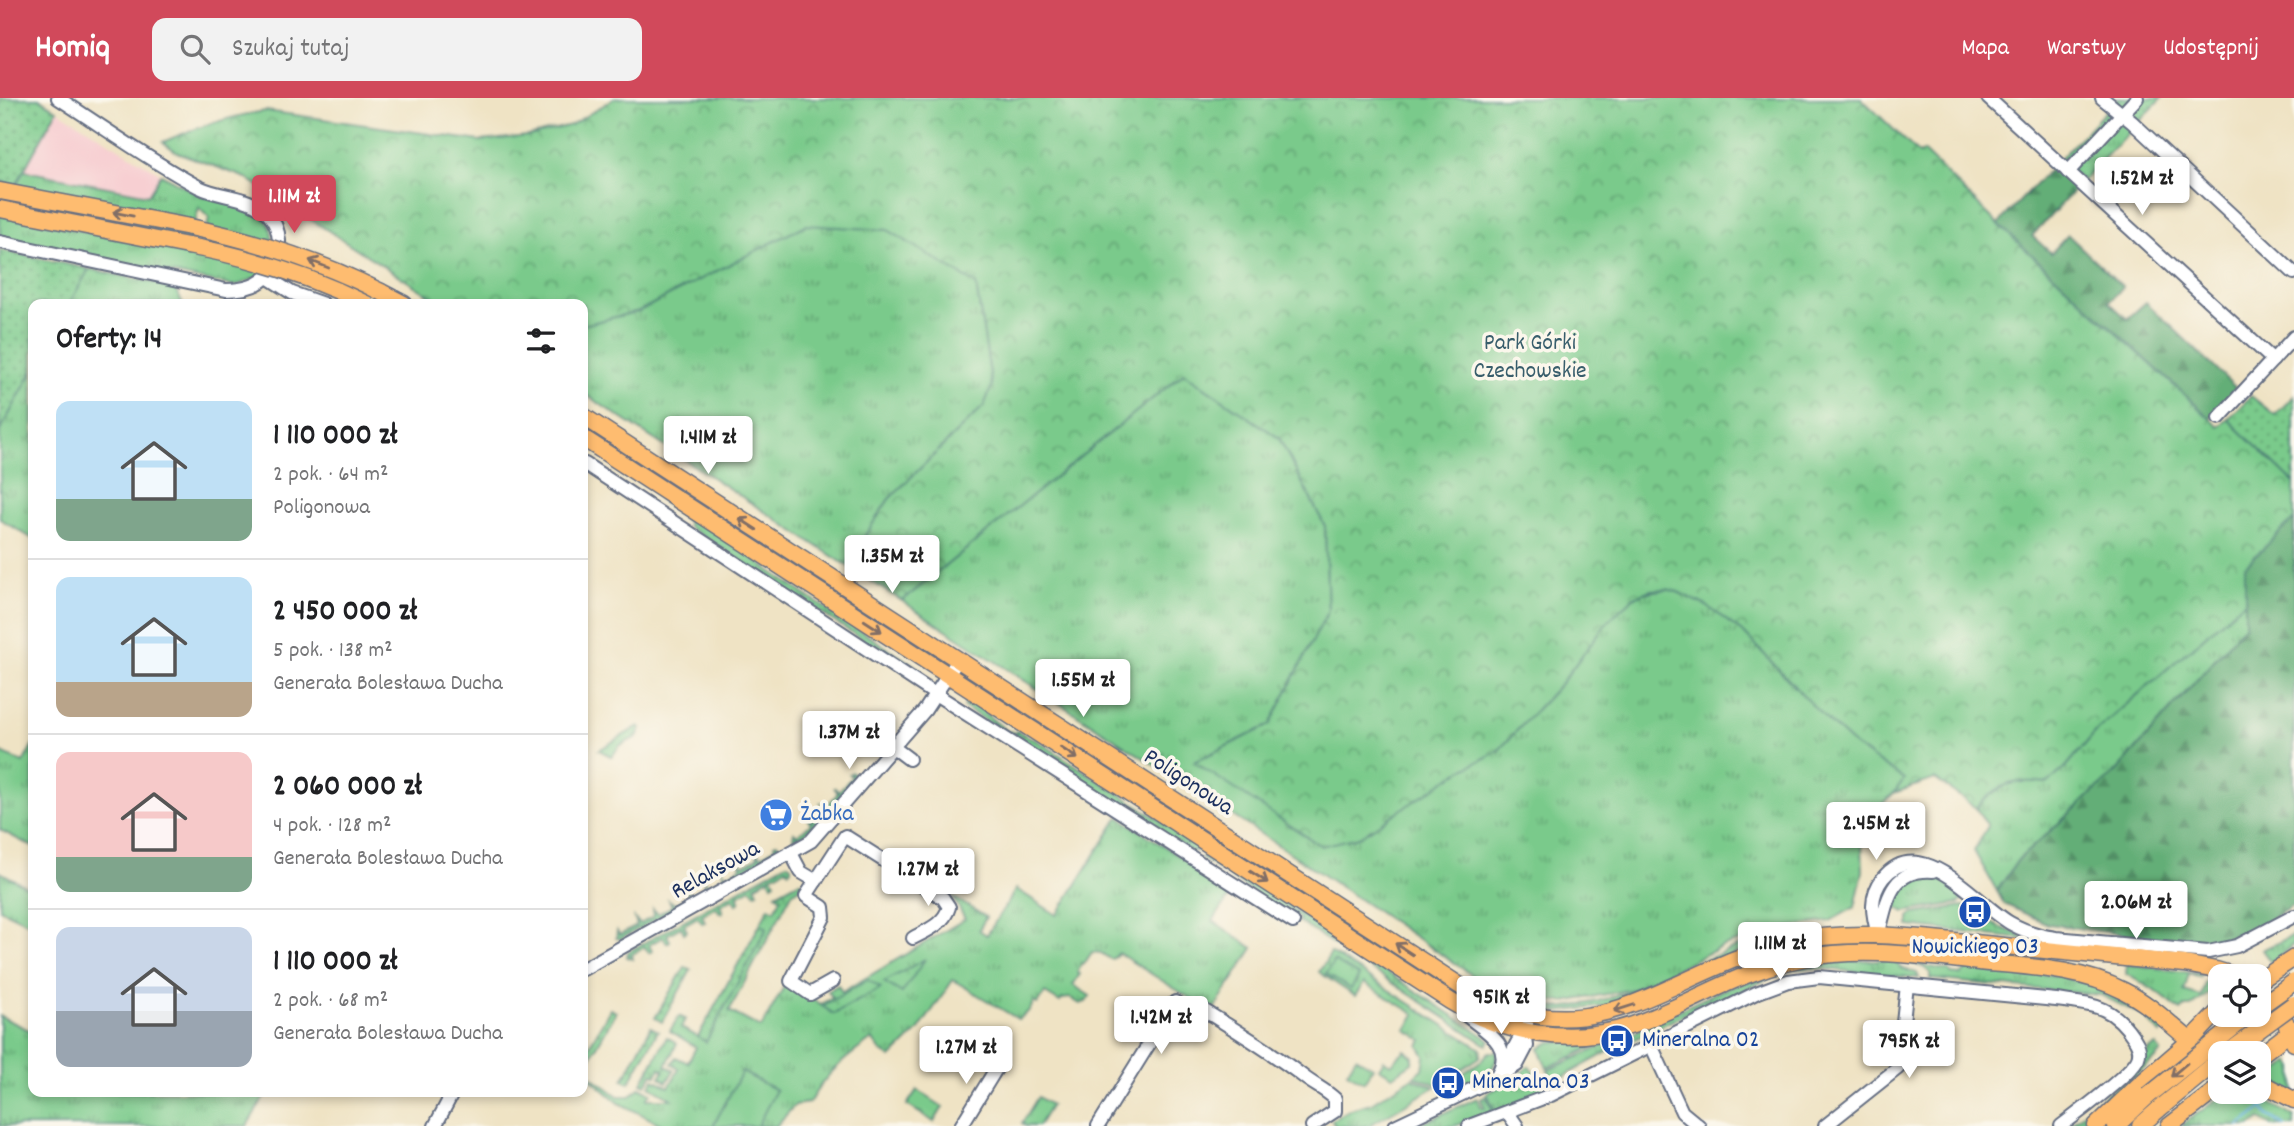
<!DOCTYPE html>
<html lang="pl">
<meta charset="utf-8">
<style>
body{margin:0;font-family:Dekko,sans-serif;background:#f2f2f2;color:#202124;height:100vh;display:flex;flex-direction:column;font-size:26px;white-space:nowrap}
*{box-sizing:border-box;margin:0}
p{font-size:23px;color:#757577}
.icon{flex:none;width:38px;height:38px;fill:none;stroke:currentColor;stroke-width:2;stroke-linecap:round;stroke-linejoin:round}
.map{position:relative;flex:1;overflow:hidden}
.sheet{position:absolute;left:28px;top:201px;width:560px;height:798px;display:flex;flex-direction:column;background:#fff;border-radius:14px;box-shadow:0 4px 10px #0003}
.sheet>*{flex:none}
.tools{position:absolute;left:2208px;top:866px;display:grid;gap:14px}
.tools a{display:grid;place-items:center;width:63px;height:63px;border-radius:14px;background:#fff;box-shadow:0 4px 10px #0003;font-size:35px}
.price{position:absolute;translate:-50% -60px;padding:0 16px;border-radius:7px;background:#fff;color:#222;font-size:23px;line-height:46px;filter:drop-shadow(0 2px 4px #0008)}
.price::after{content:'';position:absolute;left:50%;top:42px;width:21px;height:16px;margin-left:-10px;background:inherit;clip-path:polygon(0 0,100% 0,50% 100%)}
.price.selected{background:#d1495b;color:#fff}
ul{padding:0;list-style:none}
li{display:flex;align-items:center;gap:21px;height:175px;padding:0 28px}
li+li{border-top:2px solid #e0e0e0}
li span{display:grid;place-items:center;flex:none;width:196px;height:140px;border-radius:14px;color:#555}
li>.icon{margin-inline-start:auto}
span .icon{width:84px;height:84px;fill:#fffc;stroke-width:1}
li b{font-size:30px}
h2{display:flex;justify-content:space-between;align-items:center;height:84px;padding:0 28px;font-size:30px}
header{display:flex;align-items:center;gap:42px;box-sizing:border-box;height:98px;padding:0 35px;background:#d1495b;color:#fff}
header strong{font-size:33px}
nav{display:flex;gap:38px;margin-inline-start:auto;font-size:24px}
.search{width:490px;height:63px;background:#f2f2f2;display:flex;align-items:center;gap:18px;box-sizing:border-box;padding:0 24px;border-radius:14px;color:#757577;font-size:26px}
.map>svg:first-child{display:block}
</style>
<header>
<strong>Homiq</strong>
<div class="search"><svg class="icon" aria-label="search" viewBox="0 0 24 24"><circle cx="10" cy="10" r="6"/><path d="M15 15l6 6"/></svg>Szukaj tutaj</div>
<nav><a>Mapa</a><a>Warstwy</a><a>Udostępnij</a></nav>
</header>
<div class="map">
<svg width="2294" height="1028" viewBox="0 0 2294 1028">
<defs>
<pattern id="grass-tufts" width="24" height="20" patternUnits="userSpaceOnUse" patternTransform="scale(1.75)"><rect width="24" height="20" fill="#7aca8b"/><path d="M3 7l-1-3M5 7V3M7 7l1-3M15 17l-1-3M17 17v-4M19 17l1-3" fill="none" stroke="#63a475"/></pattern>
<pattern id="forest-firs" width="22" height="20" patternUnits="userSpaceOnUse" patternTransform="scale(1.75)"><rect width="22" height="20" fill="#63ae77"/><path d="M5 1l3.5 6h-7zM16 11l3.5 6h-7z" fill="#518e65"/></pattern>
<pattern id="park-crowns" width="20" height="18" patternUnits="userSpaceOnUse" patternTransform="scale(1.75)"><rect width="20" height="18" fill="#7aca8b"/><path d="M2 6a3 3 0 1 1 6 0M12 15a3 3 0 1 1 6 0" fill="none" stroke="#63a475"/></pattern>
<pattern id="garden-dots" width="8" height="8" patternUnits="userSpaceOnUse" patternTransform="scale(1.75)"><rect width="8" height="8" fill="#7aca8b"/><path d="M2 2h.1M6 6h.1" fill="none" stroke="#63a475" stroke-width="1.8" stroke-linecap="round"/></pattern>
</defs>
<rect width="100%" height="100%" fill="#fbf7ec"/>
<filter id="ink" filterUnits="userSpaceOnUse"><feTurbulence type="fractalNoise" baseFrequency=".0143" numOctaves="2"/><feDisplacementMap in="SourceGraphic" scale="14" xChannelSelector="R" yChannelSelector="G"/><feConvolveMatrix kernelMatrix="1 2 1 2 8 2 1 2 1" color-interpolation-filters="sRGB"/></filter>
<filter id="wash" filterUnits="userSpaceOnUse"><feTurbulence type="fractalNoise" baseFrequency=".00686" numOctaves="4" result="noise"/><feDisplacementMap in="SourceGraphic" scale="28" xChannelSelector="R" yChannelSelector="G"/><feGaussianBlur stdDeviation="1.57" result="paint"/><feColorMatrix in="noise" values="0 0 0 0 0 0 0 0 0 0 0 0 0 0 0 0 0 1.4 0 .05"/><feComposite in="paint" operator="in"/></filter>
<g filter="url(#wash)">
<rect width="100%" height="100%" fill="#efe3c4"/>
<polygon fill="#f7cfd2" points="57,12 161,76 148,97 23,73"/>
<g fill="url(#grass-tufts)" stroke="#4a7c74" stroke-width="2">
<polygon points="2118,0 2162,0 2082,83 2059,62"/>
<path d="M0,68L148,97L161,76C174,83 186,91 200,96C231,109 282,103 271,156C267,178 253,182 234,188L0,141V116L201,157L209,120L199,110L195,124L0,87Z"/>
<polygon points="0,99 196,137 194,143 0,105"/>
<polygon points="806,126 888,132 976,186 992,288 984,308 889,401 846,467 583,295 583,227 639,213"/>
<polygon points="89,171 174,189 183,206 69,206"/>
<polygon points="33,272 33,441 0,421 0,333"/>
<polygon points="1184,275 1279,340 1325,428 1328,513 1270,627 1194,664 1462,672 1498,653 1561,585 1608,523 1627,504 1643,495 1667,491 1678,494 1707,508 1745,536 1826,621 1855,648 1904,681 1894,695 1882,706 1862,747 1863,773 1855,809 1830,823 1773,832 1721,849 1633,891 1565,904 1528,902 1481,883 1290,755 902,503"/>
<path d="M658,400C701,415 742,454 779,479C825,511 873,540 919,571L916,576L688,429L687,423Z"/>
<path d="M2245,503V527L2118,672L2018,762L1997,793L1974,753L1988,728L1976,710C2001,684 2013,681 2048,685L2066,669L2097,632Z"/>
<path d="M968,601L1009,635L1011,633L1015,636L1017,633L1038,643L1256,784L1323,832L1490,942L1487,947L1310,831L1298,823L1300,821L1293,815L1284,814L1201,760L1205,757C1202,751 1197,752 1192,754L964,609Z"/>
<polygon points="33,646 33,749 0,732 0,654 23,665"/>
<path d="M852,674L856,676V679C844,693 809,742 793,740L794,734L797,737L811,726L807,719L813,723L825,710L820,704L827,708L838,695L834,689L839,693L852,679L849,676Z"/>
<polygon points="1131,686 1215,736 1503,915 1500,921 1480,913"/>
<path d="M1119,719L1233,793L1213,823L1253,850L1212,914L1118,855L1114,860L1110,861L1101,855L1092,854L1084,866L1082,865L1077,874L1080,876L1073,887L1090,898L1086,904L1080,906L1070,900L1062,901L1060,904L1045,895L1037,906L1034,904L1029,913L1018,921L953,882L918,933L891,960L882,954L872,941C843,962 827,974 809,1005L795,1007L776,1028H664L619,1005L583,974V972L618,998H631L640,989L651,995L647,1001H672L650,988L654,981L669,989L679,971L672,966L676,959L688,965L696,949L670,933L679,918L685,921L681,930L706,943L767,830L760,826L769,809L775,812L781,800L776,796L800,783L805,787L792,795L729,913L761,930L786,885L821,906L832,899L828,893L838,887L842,894L965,821L953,799L986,819L979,832L987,837L1016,791L1057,817Z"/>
<polygon points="777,745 780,748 778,752 621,841 616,840 617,833 620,837 637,828 635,821 640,826 654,818 653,811 658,816 672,808 669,802 675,806 689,799 686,792 692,797 706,789 704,782 709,787 724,779 722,772 727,777 741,769 739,762 744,767 758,759 756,753 761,758 775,750 774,746"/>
<polygon points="787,765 791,768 791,771 789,773 786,770 772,778 775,784 772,786 769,780 755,788 758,794 755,795 751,790 737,798 740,804 737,806 733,800 720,807 723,814 720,815 716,809 702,817 705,824 702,825 698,819 684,827 687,833 684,835 681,829 667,837 670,843 667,845 663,839 649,847 652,853 649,855 645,849 631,857 632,861 627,859 628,854"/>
<polygon points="0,774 33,792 33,827 0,811"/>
<polygon points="1931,777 1943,782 1963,801 1959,805 1904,814 1898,810 1890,810 1892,799 1908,780"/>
<polygon points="1963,808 1967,809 1987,825 1990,823 1997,828 2023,838 2023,841 1909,828 1909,819 1913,816"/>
<path d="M1772,836L1773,838L1751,849L1613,907L1556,914L1516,907L1518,905C1533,907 1549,911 1565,909C1639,901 1702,858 1772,836Z"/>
<polygon points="2294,837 2294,846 2271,864 2262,852"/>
<polygon points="1907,843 2039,857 2038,862 1907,851"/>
<polygon points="1331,855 1481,951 1480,959 1438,987 1414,978 1423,971 1425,958 1419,948 1422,942 1406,932 1415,916 1364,885 1355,898 1319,874"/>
<polygon points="1895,861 1900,870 1917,875 1919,880 1816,870 1794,871 1775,877 1717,905 1687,915 1617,950 1615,947 1647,927 1722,892 1808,865"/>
<polygon points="1907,864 1950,873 1951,876 1961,877 1966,872 1989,870 2060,878 2109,892 2168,929 2160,936 2144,918 2101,897 1930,881 1930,874 1923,869"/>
<path d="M2127,866L2201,876L2200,879L2189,876L2184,893L2201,898C2206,885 2203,878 2221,879V886L2191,909H2185L2181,913L2157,894L2126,876Z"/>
<polygon points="0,918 33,934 33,994 267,994 247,1028 0,1028"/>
<polygon points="667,939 677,945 666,968 674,972 667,984 660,979 664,972 660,970 656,977 652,976 646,987 642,985"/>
<polygon points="1559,943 1601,944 1602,945 1547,970 1539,951 1550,944"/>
<polygon points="1610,945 1613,951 1554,984 1548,972"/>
<polygon points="2156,948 2161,954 2156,960 2076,1028 2068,1028 2143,965 2148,952"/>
<polygon points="1405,952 1413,959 1412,965 1393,978 1379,970 1384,962 1391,966"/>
<path d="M1489,954H1498C1494,980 1477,981 1455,988L1452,983L1482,962Z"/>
<polygon points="1356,959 1373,969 1364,984 1347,974"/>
<polygon points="2291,964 2294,970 2294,996 2266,981"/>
<polygon points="1529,968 1538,977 1546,995 1495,1014 1487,995 1514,982"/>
<polygon points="1412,980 1435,989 1368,1028 1335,1028 1332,1022 1351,1011 1371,1005"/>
<polygon points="1486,998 1494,1015 1454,1028 1416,1028 1477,1000 1482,1010 1485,1010 1481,1001"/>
<polygon points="2257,998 2294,1019 2294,1028 2272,1028 2261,1021 2250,1028 2181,1028 2220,999 2233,1003"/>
</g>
<g fill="url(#forest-firs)" stroke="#3f6e6a" stroke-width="2">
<polygon points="2051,70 2076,90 2032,138 2051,155 2068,137 2123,189 2109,204 2127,221 2146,204 2236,290 2210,320 1998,126"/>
<polygon points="2294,421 2294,807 2253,832 2218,842 2178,844 2048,826 2004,806 1997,793 2018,762 2118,672 2245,527 2245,468"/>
</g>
<g fill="url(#park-crowns)" stroke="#4a7c74" stroke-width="2">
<path d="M615,0H1861L1919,56L1923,53L1998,126L2219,329L2228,321L2294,385V421L2245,468V503L2097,632L2066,669L2048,685C2013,681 2001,684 1976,710L1935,681L1894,695L1904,681L1855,648L1826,621L1745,536L1707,508L1678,494L1667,491L1650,492L1634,499L1608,523L1561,585L1498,653L1462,672L1359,739L1321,748L1194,664L1270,627L1328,513L1325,428L1279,340L1184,275L902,503L846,467L889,401L984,308L992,288L976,186L888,132L806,127L639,213L583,227V206H443L246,80L177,54L163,44C197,29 229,18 266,13L480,43L528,38L571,27Z"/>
<polygon points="639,628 641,630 637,639 619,648 612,659 599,652"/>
<polygon points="925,861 902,895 884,884"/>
<polygon points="1334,863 1359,878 1351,891 1326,876"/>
<polygon points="868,882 881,890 834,916 822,908"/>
<polygon points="917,992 943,1009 934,1024 907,1007"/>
<polygon points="1038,999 1051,1007 1038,1028 1026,1028 1022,1025"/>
</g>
<g fill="url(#garden-dots)" stroke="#4a7c74" stroke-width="2">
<polygon points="0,0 39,0 57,12 16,87 0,83"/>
<polygon points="0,152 89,171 69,206 33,206 33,272 0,333"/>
<polygon points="2251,298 2275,317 2294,298 2294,385 2228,321"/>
<polygon points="760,826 767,830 706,944 698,939"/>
<polygon points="685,869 691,872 662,924 655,920"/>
<polygon points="610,911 616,914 588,964 583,959"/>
<polygon points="651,929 658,933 629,985 623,982"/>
</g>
<polygon fill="#7aca8b" stroke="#4a7c74" stroke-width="2" points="742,974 776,992 757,1028 713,1028"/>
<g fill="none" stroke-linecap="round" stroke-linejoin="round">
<g stroke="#6bb8e4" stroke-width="2.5">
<polyline points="2263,1010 2269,1018 2285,1028"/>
<polyline points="2239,1028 2268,1006"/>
</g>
</g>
</g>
<g filter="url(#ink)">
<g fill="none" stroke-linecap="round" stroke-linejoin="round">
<defs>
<g id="minor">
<polyline points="1988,0 2273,262"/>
<polyline points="2102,0 2132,24 2294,175"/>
<polyline points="2068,74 2137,0"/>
<path d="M0,144L226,192C243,192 263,188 272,171C282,154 282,131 268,116C249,97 221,100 199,89C150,63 105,30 58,0"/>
<polyline points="267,179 292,195 323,206"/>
<polyline points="2219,320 2294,239"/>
<polyline points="585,366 929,592 1293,824"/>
<polyline points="893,649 909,661"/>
<polyline points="791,755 801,774 816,783"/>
<path d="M1878,836C1872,816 1869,798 1883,780C1921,733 1977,806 2010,825C2024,833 2040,838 2056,840L2208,854L2237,848L2294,818"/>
<path d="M1878,838C1887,805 1889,770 1933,773"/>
<polyline points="583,871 811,743 925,612 958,562"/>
<path d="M833,883L810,896L791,883L824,819L823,809L806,798L845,738L943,800L949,809C944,826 928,832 913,840"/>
<path d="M1463,915C1482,931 1515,946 1498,975"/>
<polyline points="1651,947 1682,1014 1699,1028"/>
<path d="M1503,970C1513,959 1514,944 1525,934"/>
<polyline points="1508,1015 1517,1028"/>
<polyline points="435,1028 453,994"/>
<polyline points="961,1028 999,966"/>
<path d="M1098,1028L1175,904L1193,916L1205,913C1239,934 1273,955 1304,979C1314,987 1326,992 1335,1001V1013L1312,1028"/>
<polyline points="1395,1028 1500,978 1517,967 1527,948 1525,934 1529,916"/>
<path d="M1469,1028L1551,997L1756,895L1788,883L1819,879L2056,902C2092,907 2112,906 2134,940C2138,946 2141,952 2138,960C2131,976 2078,1015 2061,1028"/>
<polyline points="1825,1028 1898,970 1907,887"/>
</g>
<g id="major">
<polyline points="0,93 190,129"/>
<polyline points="0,111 188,148"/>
<polyline points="381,194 404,206"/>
<path d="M583,318L1465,891C1599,967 1667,871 1790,844C1855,830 1920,840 1985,846C2052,853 2118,859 2185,866L2216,872L2236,878"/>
<path d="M583,340L1450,903C1504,937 1572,948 1633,927C1692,906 1741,871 1805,860C1863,849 1921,858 1979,864C2028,869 2079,870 2124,893C2158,910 2181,939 2213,959"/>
<polyline points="2259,883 2294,860"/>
<polyline points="2259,893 2283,918 2294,945"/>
<polyline points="2259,958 2294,931"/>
<polyline points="2259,984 2294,1002"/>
<polyline points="2096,1028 2139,987 2191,942 2221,911"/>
<polyline points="2116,1028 2148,998"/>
<polyline points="2140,1028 2159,1011"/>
<polyline points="2169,1028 2221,988"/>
</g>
</defs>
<use href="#minor" stroke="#656e82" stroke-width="16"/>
<use href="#major" stroke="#656e82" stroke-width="19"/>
<use href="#minor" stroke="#fff" stroke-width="12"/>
<use href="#major" stroke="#febc70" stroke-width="16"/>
<defs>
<g id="major-bridge">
<path d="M190,129C257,143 320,163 381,194"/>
<path d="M188,148C250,159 310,178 366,206"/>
<polyline points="2259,909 2294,884"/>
<polyline points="2226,956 2294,906"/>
<polyline points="2148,998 2249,917"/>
<polyline points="2159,1011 2221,960"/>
</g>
</defs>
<use href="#major-bridge" stroke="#656e82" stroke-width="19" stroke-linecap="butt"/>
<use href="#major-bridge" stroke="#febc70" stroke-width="16"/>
</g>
<defs><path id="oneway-shaft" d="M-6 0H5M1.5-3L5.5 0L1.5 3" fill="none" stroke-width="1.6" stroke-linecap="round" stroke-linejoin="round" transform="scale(1.75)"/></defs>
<g stroke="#816e66">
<use href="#oneway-shaft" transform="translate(123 116) rotate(-169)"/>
<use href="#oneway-shaft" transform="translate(319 166) rotate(-158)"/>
<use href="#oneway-shaft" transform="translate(748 426) rotate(-147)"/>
<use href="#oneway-shaft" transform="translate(873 528) rotate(33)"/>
<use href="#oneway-shaft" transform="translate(1069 655) rotate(33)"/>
<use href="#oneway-shaft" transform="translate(1259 779) rotate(33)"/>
<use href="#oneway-shaft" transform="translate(1404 851) rotate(-147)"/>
<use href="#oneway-shaft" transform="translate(1624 910) rotate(162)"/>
<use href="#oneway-shaft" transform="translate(2179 972) rotate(140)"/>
</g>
</g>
<defs>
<symbol id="supermarket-disc" viewBox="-11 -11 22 22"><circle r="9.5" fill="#3f7fe0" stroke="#fbf7ec"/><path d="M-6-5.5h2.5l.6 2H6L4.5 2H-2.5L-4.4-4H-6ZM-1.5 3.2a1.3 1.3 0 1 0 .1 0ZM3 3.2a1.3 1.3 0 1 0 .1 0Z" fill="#fff"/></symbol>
<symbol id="bus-disc" viewBox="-11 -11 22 22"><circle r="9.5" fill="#1a4fb4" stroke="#fbf7ec"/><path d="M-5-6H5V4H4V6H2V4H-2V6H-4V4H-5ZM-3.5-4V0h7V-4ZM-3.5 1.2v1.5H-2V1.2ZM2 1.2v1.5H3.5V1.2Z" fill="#fff"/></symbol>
</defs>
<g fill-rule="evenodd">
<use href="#supermarket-disc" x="757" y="698" width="38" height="38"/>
<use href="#bus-disc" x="1956" y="795" width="38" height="38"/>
<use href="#bus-disc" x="1598" y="924" width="38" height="38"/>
<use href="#bus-disc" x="1429" y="966" width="38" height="38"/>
</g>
<g text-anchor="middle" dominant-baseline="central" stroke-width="7" stroke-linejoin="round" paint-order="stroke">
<g font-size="24" fill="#385e6c" stroke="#fbf7ec">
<text x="1530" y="246">Park Górki<tspan x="1530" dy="28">Czechowskie</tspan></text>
</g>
<g font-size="24" fill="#1b2f5e" stroke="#fbf7ec">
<text transform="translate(1188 685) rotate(33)">Poligonowa</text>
<text transform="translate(716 773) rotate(-29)">Relaksowa</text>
</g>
<g font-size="24" fill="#366cbe" stroke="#fbf7ec" text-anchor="start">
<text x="800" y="717">Żabka</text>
</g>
<g font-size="24" fill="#164399" stroke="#fbf7ec" text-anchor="start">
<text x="1975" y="850" text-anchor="middle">Nowickiego 03</text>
<text x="1642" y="943">Mineralna 02</text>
<text x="1472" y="985">Mineralna 03</text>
</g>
</g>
</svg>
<div class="tools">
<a><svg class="icon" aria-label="locate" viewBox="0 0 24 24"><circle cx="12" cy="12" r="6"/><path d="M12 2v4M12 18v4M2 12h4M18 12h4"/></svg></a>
<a><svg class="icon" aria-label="layers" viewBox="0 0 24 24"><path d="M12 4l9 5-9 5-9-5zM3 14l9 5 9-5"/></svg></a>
</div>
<b class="price" style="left:2142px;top:119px">1.52M zł</b>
<b class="price selected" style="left:294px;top:137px">1.11M zł</b>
<b class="price" style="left:708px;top:378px">1.41M zł</b>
<b class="price" style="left:892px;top:497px">1.35M zł</b>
<b class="price" style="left:1083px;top:621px">1.55M zł</b>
<b class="price" style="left:849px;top:673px">1.37M zł</b>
<b class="price" style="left:1876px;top:764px">2.45M zł</b>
<b class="price" style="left:928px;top:810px">1.27M zł</b>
<b class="price" style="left:2136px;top:843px">2.06M zł</b>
<b class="price" style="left:1780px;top:884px">1.11M zł</b>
<b class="price" style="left:1501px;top:938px">951K zł</b>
<b class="price" style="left:1161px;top:958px">1.42M zł</b>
<b class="price" style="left:1909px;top:982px">795K zł</b>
<b class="price" style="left:966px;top:988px">1.27M zł</b>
<section class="sheet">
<h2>Oferty: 14<svg class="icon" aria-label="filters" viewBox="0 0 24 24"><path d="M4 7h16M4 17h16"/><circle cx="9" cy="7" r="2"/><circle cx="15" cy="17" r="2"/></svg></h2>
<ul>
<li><span style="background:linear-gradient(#bfe0f5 70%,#7fa58c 0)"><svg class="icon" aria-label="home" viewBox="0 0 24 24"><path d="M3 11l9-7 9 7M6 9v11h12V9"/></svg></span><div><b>1 110 000 zł</b><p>2 pok. · 64 m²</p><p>Poligonowa</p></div></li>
<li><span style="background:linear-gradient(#bfe0f5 75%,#b9a48a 0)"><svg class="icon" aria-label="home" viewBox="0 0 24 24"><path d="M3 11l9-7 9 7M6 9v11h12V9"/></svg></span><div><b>2 450 000 zł</b><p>5 pok. · 138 m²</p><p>Generała Bolesława Ducha</p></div></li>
<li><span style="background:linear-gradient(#f6c9c9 75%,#7fa58c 0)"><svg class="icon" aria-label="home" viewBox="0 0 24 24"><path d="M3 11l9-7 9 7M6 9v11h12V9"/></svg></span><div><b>2 060 000 zł</b><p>4 pok. · 128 m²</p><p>Generała Bolesława Ducha</p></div></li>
<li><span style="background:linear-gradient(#c9d6e8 60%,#9aa5b1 0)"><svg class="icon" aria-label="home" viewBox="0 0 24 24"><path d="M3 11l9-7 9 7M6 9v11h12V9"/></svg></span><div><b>1 110 000 zł</b><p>2 pok. · 68 m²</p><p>Generała Bolesława Ducha</p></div></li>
</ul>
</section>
</div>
